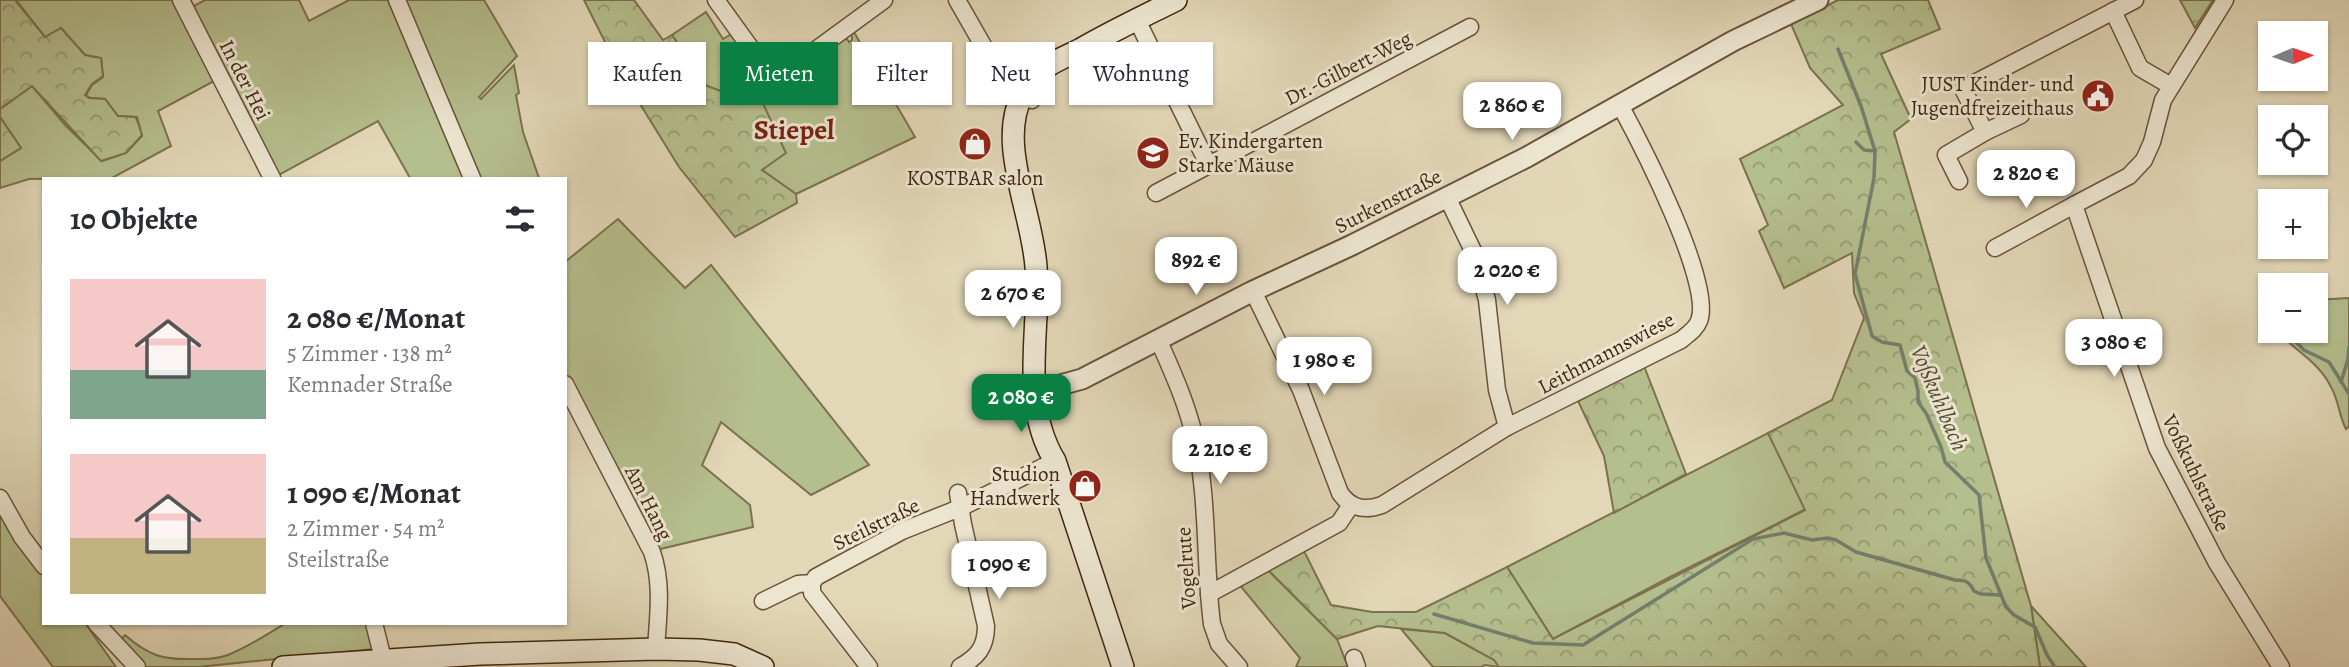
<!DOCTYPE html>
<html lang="de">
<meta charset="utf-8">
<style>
body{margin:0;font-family:Alegreya,serif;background:#f2f2f3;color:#2b2b33;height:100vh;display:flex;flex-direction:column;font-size:26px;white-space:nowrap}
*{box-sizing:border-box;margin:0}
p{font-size:23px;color:#7c7c81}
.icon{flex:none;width:38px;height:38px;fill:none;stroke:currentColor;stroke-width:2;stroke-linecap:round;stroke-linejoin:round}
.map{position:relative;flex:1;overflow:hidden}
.drawer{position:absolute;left:42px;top:177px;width:525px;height:448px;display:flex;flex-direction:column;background:#fff;border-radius:0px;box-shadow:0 2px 5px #0004}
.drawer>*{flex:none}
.top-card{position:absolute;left:588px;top:42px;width:665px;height:63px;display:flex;gap:14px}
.needle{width:46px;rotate:88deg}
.buttons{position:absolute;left:2258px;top:21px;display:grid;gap:14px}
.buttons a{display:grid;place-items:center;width:70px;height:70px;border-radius:0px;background:#fff;box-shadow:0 2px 5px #0004;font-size:35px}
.price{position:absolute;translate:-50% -60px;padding:0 16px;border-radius:14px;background:#fff;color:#222;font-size:23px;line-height:46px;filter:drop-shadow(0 2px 4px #0008)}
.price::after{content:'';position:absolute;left:50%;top:42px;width:21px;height:16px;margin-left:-10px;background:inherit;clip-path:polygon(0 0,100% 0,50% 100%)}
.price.on{background:#0b8043;color:#fff}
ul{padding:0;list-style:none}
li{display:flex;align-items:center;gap:21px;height:175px;padding:0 28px}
li span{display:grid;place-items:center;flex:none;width:196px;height:140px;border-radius:0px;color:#555}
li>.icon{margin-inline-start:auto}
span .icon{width:84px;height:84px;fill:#fffc;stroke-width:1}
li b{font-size:30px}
h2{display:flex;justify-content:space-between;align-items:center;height:84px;padding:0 28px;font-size:30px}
.pill{padding:0 24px;border-radius:0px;background:#fff;box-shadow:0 2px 5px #0004;font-size:24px;line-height:63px}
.pill.on{background:#0b8043;color:#fff}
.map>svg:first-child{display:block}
</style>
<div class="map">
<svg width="2349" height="667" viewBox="0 0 2349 667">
<defs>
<pattern id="forest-crowns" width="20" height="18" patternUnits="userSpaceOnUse" patternTransform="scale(1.75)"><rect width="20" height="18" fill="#b5be8d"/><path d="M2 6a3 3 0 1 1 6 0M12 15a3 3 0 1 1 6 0" fill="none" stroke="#959a72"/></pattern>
</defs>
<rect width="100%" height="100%" fill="#e2d7b7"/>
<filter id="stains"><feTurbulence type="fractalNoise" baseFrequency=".00286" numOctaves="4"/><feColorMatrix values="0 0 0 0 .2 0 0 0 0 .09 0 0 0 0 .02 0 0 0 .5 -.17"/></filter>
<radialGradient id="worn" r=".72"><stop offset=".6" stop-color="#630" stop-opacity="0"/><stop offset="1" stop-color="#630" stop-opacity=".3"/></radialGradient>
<g fill="#b5be8d" stroke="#7c724e" stroke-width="2">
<polygon points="16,0 178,0 216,80 158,111 171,146 112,178 29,179 0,188 0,161 21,148 0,117 0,109 32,86 66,126 102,161 126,153 142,136 137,117 118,116 105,99 90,98 86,95 92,85 103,77 101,58 85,55 61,28 45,37"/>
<polygon points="205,0 299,0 309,21 349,0 391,0 467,178 410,178 378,121 277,176 190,8"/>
<polygon points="401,0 484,0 517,56 479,97 481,99 514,65 519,93 516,95 523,132 539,178 476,178"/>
<polygon points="706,12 723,39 733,33 763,74 762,79 769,87 843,33 849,42 852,40 851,27 915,137 796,194 762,170 760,98 753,104 707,86 672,35"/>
<polygon points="618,219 685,288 711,265 869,465 811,495 721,422 702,465 750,505 753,527 656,550 565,375 565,262"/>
<path d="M2349,298V428L2348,427L2346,429C2339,416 2339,401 2331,387C2319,362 2295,351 2277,331H2315V300Z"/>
<polygon points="1768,433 1806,509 1670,577 1553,639 1507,567"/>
<polygon points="0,507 16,540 44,577 44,623 85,623 116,667 53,667 0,596"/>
<polygon points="1264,566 1337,639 1348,667 1296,667 1300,658 1238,583"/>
<polygon points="2031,606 2086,667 2040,667"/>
<path d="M286,623H371L374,649L198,667H146L120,640L125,635C149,656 163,660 195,659C207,659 217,659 228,655C248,647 268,634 286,623Z"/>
<polygon points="1401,629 1445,633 1495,660 1499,667 1485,665 1481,667 1433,667"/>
</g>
<g fill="url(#forest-crowns)" stroke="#7c724e" stroke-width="2">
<polygon points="0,0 15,0 45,37 61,28 85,55 101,58 103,76 92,84 85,95 89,98 105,99 118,116 136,117 142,135 126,153 101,161 32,86 0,109"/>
<polygon points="584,0 634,0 663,40 672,35 707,86 753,103 760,97 786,153 762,170 796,194 797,203 735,237 679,167 619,70"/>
<polygon points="1838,0 1928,0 1940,29 1881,54 1911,119 1894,132 2031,606 2040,667 1499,667 1494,660 1445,633 1378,626 1337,639 1264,566 1302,547 1331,605 1372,612 1416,612 1507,567 1553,639 1805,510 1768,433 1832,400 1864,318 1854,293 1852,253 1784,288 1759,231 1768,225 1740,159 1843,105 1810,68 1791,24"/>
<polygon points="2180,0 2213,0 2195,28"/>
<polygon points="0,117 21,148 0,161"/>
<polygon points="1644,366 1686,474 1614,513 1604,456 1578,401"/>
</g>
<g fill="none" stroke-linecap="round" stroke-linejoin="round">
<g stroke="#747f6c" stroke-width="3.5">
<polyline points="1838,49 1861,106 1875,151 1874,178 1855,274 1872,336 1882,342 1900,345 1907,371 1915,378 1918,391 1918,402 1926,413 1941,447 1945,462 1979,495 1986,558 2006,607 2014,615 2035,627 2047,655 2055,667"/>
<polyline points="1856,142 1864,150 1875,151"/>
<polyline points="2285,331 2304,350 2329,362 2349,394"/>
<polyline points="2341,382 2348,359 2349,347"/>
<path d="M1434,614L1533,643L1583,645L1753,539L1784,533L1812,540L1828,538L1836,540L1856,552L1955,580C1965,580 1969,581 1974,591L1981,594L2000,595"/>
</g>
<defs>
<g id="minor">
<polyline points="181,0 272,178"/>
<polyline points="397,0 472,178"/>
<polyline points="716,0 768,72 774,76 783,74 884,0"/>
<polyline points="957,0 1008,89 1032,100"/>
<polyline points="2225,0 2163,100 2152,142 2144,160 2129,176 2074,205 2157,448 2217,563 2281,667"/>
<polyline points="2113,11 2140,68 2171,86"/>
<polyline points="1137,20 1208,164"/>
<polyline points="1985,132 2021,115"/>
<polyline points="1959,181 1946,155 1985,132 1963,89 2135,0"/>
<polyline points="1156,193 1470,27"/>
<polyline points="1447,197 1475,255 1487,300 1497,390 1507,427"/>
<polyline points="1995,248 2074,205"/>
<path d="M1253,291L1301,390L1340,493C1351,509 1365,511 1382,505L1507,427L1681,340C1688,334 1696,329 1699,321C1714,284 1640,142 1620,105"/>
<path d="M1158,339C1172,371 1186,401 1194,435C1209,496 1204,562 1212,624L1219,644L1239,667"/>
<path d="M565,384L652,552C663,584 658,616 656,649"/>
<path d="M958,493L963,524L986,626C986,648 977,657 960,667"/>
<polyline points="0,498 22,537 44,566"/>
<polyline points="812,583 812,593 869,667"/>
<polyline points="1209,594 1339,523 1351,505"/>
<polyline points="763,601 798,584 812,583 816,577 902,531 962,507 1055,461"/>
<polyline points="96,623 137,667"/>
<polyline points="374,623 383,659"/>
<polyline points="1354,658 1357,667"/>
</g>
<polyline id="tertiary" points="1046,389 1082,379 1253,291 1352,245 1527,157 1733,41 1818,0"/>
<g id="secondary">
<polyline points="283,667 480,654 656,649 699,650 734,654 763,667"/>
<path d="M1123,667L1055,461C1019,402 1041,330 1036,267C1033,215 996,141 1023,94C1026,88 1031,81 1035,77C1047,63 1066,57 1081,49C1112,31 1144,16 1176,0"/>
</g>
</defs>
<use href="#minor" stroke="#6a533a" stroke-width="19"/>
<use href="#tertiary" stroke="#6a533a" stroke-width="23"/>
<use href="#secondary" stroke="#422710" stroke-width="24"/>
<use href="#minor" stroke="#ece5d0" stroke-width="16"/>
<use href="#tertiary" stroke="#ece5d0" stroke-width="19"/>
<use href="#secondary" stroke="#ece5d0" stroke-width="21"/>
</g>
<defs>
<symbol id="civic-disc" viewBox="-11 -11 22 22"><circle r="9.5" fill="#8f2418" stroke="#ece5d0"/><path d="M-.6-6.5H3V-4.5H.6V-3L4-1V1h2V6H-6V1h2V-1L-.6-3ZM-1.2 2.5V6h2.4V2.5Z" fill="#fff"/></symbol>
<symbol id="shop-disc" viewBox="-11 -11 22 22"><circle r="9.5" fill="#8f2418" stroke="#ece5d0"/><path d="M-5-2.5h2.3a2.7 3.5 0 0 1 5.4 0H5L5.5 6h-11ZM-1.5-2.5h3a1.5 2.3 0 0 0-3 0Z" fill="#fff"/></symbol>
<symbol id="school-disc" viewBox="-11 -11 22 22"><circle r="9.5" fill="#8f2418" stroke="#ece5d0"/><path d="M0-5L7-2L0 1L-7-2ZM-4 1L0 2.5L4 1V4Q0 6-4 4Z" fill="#fff"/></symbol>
</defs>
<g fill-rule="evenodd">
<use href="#civic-disc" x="2079" y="77" width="38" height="38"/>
<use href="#shop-disc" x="956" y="125" width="38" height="38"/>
<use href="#school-disc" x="1134" y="134" width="38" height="38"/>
<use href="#shop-disc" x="1066" y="467" width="38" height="38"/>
</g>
<g text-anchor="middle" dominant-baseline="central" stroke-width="6" stroke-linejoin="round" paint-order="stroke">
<g font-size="21" fill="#422710" stroke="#ece5d0">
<text transform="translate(1348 68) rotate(-27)">Dr.-Gilbert-Weg</text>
<text transform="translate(245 80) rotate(63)">In der Hei</text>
<text transform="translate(1388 201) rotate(-27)">Surkenstraße</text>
<text transform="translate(1606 353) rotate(-28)">Leithmannswiese</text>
<text transform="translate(2196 473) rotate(64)">Voßkuhlstraße</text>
<text transform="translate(649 503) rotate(63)">Am Hang</text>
<text transform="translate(876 524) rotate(-26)">Steilstraße</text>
<text transform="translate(1186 568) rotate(-94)">Vogelrute</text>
</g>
<g font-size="21" fill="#422710" stroke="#ece5d0" text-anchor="end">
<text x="2074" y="84">JUST Kinder- und<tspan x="2074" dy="24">Jugendfreizeithaus</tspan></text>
<text x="1178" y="141" text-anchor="start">Ev. Kindergarten<tspan x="1178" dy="24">Starke Mäuse</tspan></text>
<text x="975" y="178" text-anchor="middle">KOSTBAR salon</text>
<text x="1060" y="474">Studion<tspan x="1060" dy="24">Handwerk</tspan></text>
</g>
<g font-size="23" font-style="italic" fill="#574c36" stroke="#ece5d0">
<text transform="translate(1939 398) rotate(67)">Voßkuhlbach</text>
</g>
<g font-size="28" font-weight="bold" fill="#7a1f14" stroke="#ece5d0">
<text x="794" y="130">Stiepel</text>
</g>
</g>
<rect width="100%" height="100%" filter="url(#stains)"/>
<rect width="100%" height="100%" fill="url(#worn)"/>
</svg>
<div class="buttons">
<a><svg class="needle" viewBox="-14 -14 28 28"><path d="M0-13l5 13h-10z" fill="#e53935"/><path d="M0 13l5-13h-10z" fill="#7c7c81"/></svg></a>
<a><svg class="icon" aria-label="locate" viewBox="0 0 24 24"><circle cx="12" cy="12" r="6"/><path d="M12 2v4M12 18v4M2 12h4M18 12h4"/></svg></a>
<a>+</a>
<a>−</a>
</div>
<b class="price" style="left:1512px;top:142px">2 860 €</b>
<b class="price" style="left:2026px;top:210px">2 820 €</b>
<b class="price" style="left:1196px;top:297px">892 €</b>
<b class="price" style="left:1507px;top:307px">2 020 €</b>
<b class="price" style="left:1013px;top:330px">2 670 €</b>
<b class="price" style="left:2114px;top:379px">3 080 €</b>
<b class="price" style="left:1324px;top:397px">1 980 €</b>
<b class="price on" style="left:1021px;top:434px">2 080 €</b>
<b class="price" style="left:1220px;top:486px">2 210 €</b>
<b class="price" style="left:999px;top:601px">1 090 €</b>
<div class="top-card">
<a class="pill">Kaufen</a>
<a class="pill on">Mieten</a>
<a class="pill">Filter</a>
<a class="pill">Neu</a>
<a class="pill">Wohnung</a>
</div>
<section class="drawer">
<h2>10 Objekte<svg class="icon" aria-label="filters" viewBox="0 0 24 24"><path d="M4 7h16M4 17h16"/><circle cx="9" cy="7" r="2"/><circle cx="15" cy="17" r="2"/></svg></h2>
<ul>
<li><span style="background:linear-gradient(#f6c9c9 65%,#7fa58c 0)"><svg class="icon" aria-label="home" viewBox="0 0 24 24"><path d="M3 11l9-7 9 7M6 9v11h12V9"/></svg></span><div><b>2 080 €/Monat</b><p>5 Zimmer · 138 m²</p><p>Kemnader Straße</p></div></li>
<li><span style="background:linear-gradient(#f6c9c9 60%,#c2b280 0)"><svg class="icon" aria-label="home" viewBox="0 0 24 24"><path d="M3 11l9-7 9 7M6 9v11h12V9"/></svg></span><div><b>1 090 €/Monat</b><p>2 Zimmer · 54 m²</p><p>Steilstraße</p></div></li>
</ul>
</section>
</div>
